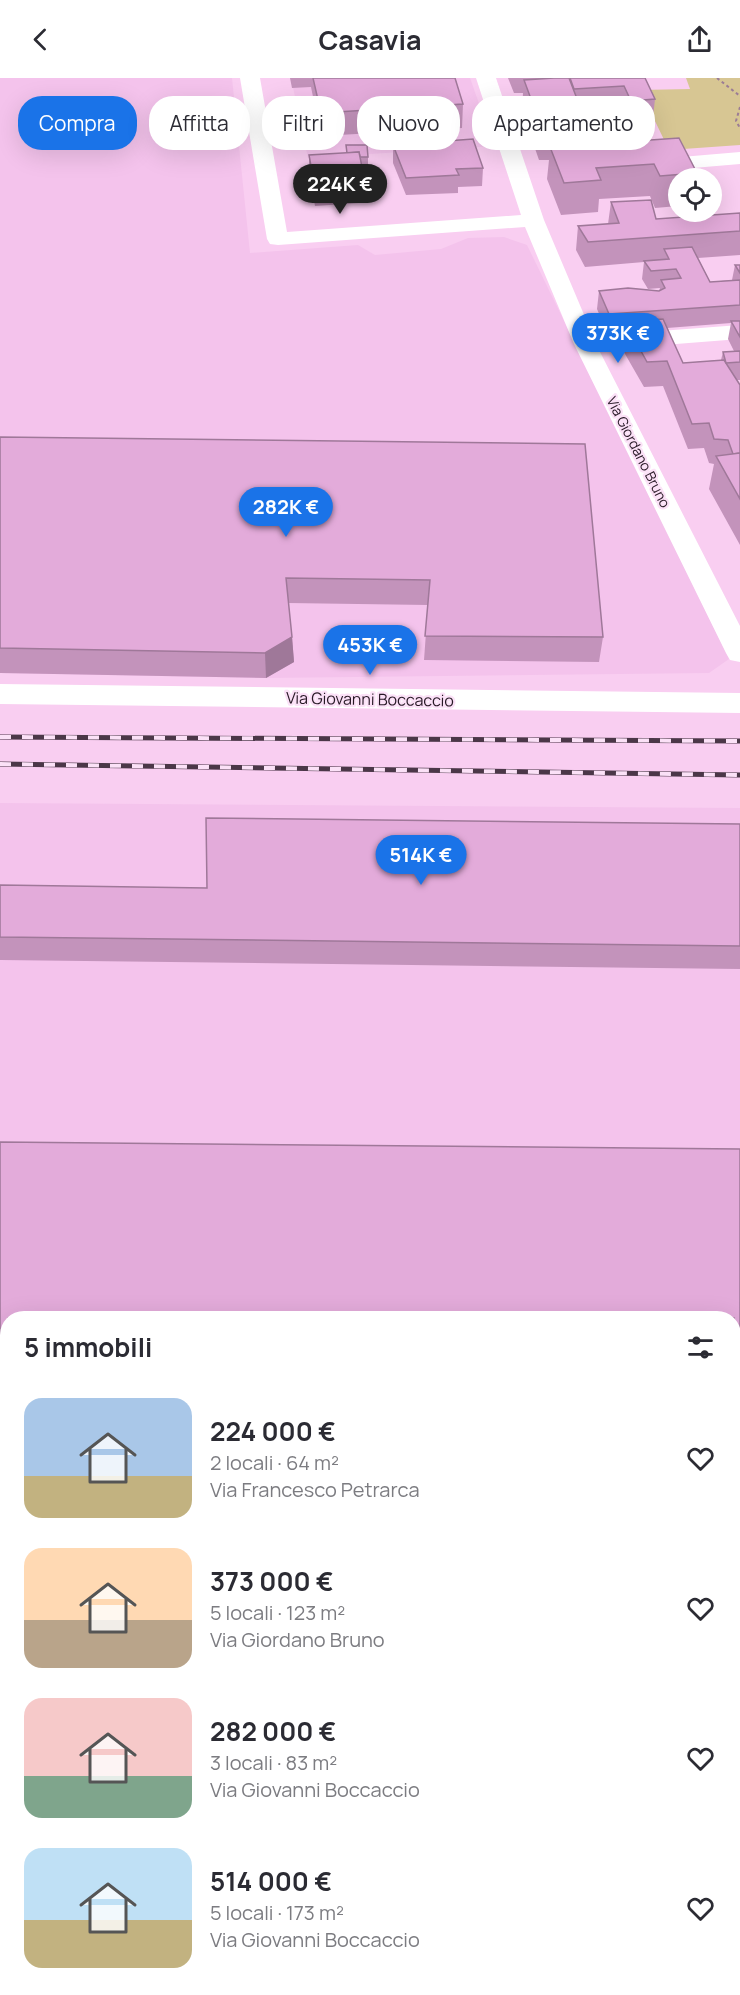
<!DOCTYPE html>
<html lang="it">
<meta charset="utf-8">
<style>
body{margin:0;font-family:Manrope,sans-serif;background:#f2f2f3;color:#2b2b33;height:100vh;display:flex;flex-direction:column;font-size:22px;white-space:nowrap}
*{box-sizing:border-box;margin:0}
p{font-size:20px;color:#7c7c81}
.icon{flex:none;width:33px;height:33px;fill:none;stroke:currentColor;stroke-width:2;stroke-linecap:round;stroke-linejoin:round}
.map{position:relative;flex:1;overflow:hidden}
.drawer{position:absolute;left:0px;top:1233px;width:741px;height:684px;display:flex;flex-direction:column;background:#fff;border-radius:24px 24px 0 0;box-shadow:0 6px 24px #0002}
.drawer>*{flex:none}
.guide{position:absolute;left:18px;top:18px;width:705px;height:54px;display:flex;gap:12px}
.tools{position:absolute;left:668px;top:90px;display:grid;gap:12px}
.tools a{display:grid;place-items:center;width:54px;height:54px;border-radius:50%;background:#fff;box-shadow:0 6px 24px #0002;font-size:30px}
.price{position:absolute;translate:-50% -51px;padding:0 14px;border-radius:21px;background:#1a73e8;color:#fff;font-size:20px;line-height:39px;filter:drop-shadow(0 2px 3px #0008)}
.price::after{content:'';position:absolute;left:50%;top:36px;width:18px;height:14px;margin-left:-9px;background:inherit;clip-path:polygon(0 0,100% 0,50% 100%)}
.price.current{background:#222;color:#fff}
ul{padding:0;list-style:none}
li{display:flex;align-items:center;gap:18px;height:150px;padding:0 24px}
li span{display:grid;place-items:center;flex:none;width:168px;height:120px;border-radius:18px;color:#555}
li>.icon{margin-inline-start:auto}
span .icon{width:72px;height:72px;fill:#fffc;stroke-width:1}
li b{font-size:26px}
h2{display:flex;justify-content:space-between;align-items:center;height:72px;padding:0 24px;font-size:26px}
.tag{padding:0 21px;border-radius:24px;background:#fff;box-shadow:0 6px 24px #0002;font-size:21px;line-height:54px}
.tag.current{background:#1a73e8;color:#fff}
header{display:flex;justify-content:space-between;align-items:center;height:78px;padding:0 24px;background:#fff;font-size:27px;font-weight:700}
.map>svg:first-child{display:block}
</style>
<header><svg class="icon" aria-label="back" viewBox="0 0 24 24"><path d="M15 5l-7 7 7 7"/></svg>Casavia<svg class="icon" aria-label="share" viewBox="0 0 24 24"><path d="M12 15V3M7 8l5-5 5 5M5 13v7h14v-7"/></svg></header>
<div class="map">
<svg width="740" height="1917" viewBox="0 0 740 1917">
<rect width="100%" height="100%" fill="#f9cef1"/>
<g fill="#f4c3ec" fill-rule="evenodd">
<polygon points="0,0 232,0 250,175 358,167 375,177 441,171 468,160 504,159 527,167 729,581 709,595 266,600 0,595"/>
<polygon points="291,0 470,0 494,68 308,80"/>
<path d="M0,725L740,730V1917H0ZM8,1240H734V1910H8Z"/>
</g>
<polygon fill="#d7c693" points="686,0 740,0 740,67 669,72 640,12 690,11"/>
<g fill="none" stroke-linecap="round" stroke-linejoin="round">
<g stroke="#9b7c95" stroke-width="2" stroke-dasharray="3 3" stroke-linecap="butt">
<polyline points="717,0 740,18"/>
<polyline points="740,29 736,43 740,50"/>
</g>
<g fill="#fff" fill-rule="evenodd">
<polygon points="240,0 260,0 287,154 521,137 476,0 496,0 544,142 593,258 740,247 740,261 599,272 740,548 740,584 730,582 726,575 574,266 525,149 278,167 270,166 267,161"/>
<polygon points="740,74 740,86 646,94 639,92 636,88 639,84 646,82"/>
<polygon points="0,606 740,615 740,635 0,626"/>
</g>
<defs>
<g id="rail">
<polyline points="0,659 740,663"/>
<polyline points="0,686 740,697"/>
</g>
</defs>
<use href="#rail" stroke="#4b3748" stroke-width="5"/>
<use href="#rail" stroke="#fbe1f7" stroke-width="4" stroke-dasharray="11" stroke-linecap="butt"/>
</g>
<g fill="#c393bb" fill-rule="evenodd">
<polygon points="290,0 456,0 455,0 463,26 462,50 321,58 311,9 292,10"/>
<polygon points="508,0 645,0 655,21 653,39 640,40 642,45 640,63 697,95 696,100 678,100 678,128 655,130 650,118 599,121 598,134 561,137 547,101 549,82 539,82 522,33 523,15 514,15"/>
<polygon points="346,67 368,79 368,88 362,89 373,106 373,124 315,128 309,95 309,77 346,75"/>
<polygon points="393,67 483,90 482,108 458,109 458,115 406,117 393,85"/>
<path d="M611,124L656,141L740,135V177L698,180L710,204L732,202L735,187H740V302H737L740,307V467L709,411L714,386L709,385L704,370L688,371L663,308L644,309L621,269L623,253L607,254L597,231L599,213H659L660,210L648,211L642,201L644,184L585,189L576,172L578,148L608,146ZM731,245L728,261L734,273L723,274L721,282L683,285L667,250Z"/>
<polygon points="0,359 603,559 599,584 424,582 428,527 288,525 292,559 294,584 266,600 0,595"/>
<polygon points="740,746 740,891 0,882 0,807 207,810"/>
</g>
<polygon fill="#9f7899" points="292,559 294,584 266,600 265,575"/>
<g fill="#e3abda" stroke="#9f7899" stroke-width="1.5" fill-rule="evenodd">
<polygon points="313,0 455,0 463,26 321,35"/>
<polygon points="554,0 569,0 579,26 633,23 642,45 542,51 524,2"/>
<polygon points="570,0 645,0 655,21 631,23 624,8 574,11"/>
<polygon points="679,60 697,95 660,98 654,86 596,90 601,102 564,105 550,69"/>
<polygon points="473,61 483,90 456,91 459,97 406,100 393,67"/>
<polygon points="346,67 367,67 368,79 360,79 359,74 347,75"/>
<polygon points="359,74 362,89 369,89 373,106 315,110 309,77"/>
<polygon points="651,122 656,141 740,135 740,153 588,164 578,148 619,145 611,124"/>
<polygon points="692,169 710,204 740,202 740,227 609,236 599,213 628,210 659,213 665,210 661,202 681,200 676,191 651,193 644,183 669,181 664,171"/>
<polygon points="735,187 740,187 740,195"/>
<polygon points="663,241 683,285 724,282 740,307 740,375 733,376 728,362 714,361 709,345 692,346 667,283 647,284 625,244"/>
<polygon points="731,243 740,243 740,259"/>
<polygon points="740,273 740,284 726,285 723,274"/>
<polygon points="0,359 585,366 603,559 425,558 430,502 286,500 292,559 265,575 0,570"/>
<polygon points="740,375 740,421 716,378"/>
<polygon points="206,740 740,746 740,868 0,859 0,807 207,810"/>
<path d="M0,1064L740,1071V1917H0ZM8,1240H734V1910H8Z"/>
</g>
<g text-anchor="middle" dominant-baseline="central" stroke-width="4.5" stroke-linejoin="round" paint-order="stroke">
<g font-size="14" fill="#271825" stroke="#fbe1f7">
<text transform="translate(639 374) rotate(63)">Via Giordano Bruno</text>
</g>
<g font-size="16" fill="#271825" stroke="#fbe1f7">
<text transform="translate(370 621) rotate(1)">Via Giovanni Boccaccio</text>
</g>
</g>
</svg>
<div class="tools">
<a><svg class="icon" aria-label="locate" viewBox="0 0 24 24"><circle cx="12" cy="12" r="6"/><path d="M12 2v4M12 18v4M2 12h4M18 12h4"/></svg></a>
</div>
<b class="price current" style="left:340px;top:137px">224K €</b>
<b class="price" style="left:618px;top:286px">373K €</b>
<b class="price" style="left:286px;top:460px">282K €</b>
<b class="price" style="left:370px;top:598px">453K €</b>
<b class="price" style="left:421px;top:808px">514K €</b>
<div class="guide">
<a class="tag current">Compra</a>
<a class="tag">Affitta</a>
<a class="tag">Filtri</a>
<a class="tag">Nuovo</a>
<a class="tag">Appartamento</a>
</div>
<section class="drawer">
<h2>5 immobili<svg class="icon" aria-label="filters" viewBox="0 0 24 24"><path d="M4 7h16M4 17h16"/><circle cx="9" cy="7" r="2"/><circle cx="15" cy="17" r="2"/></svg></h2>
<ul>
<li><span style="background:linear-gradient(#a9c7e8 65%,#c2b280 0)"><svg class="icon" aria-label="home" viewBox="0 0 24 24"><path d="M3 11l9-7 9 7M6 9v11h12V9"/></svg></span><div><b>224 000 €</b><p>2 locali · 64 m²</p><p>Via Francesco Petrarca</p></div><svg class="icon" aria-label="heart" viewBox="0 0 24 24"><path d="M12 20l-8-8c-3-5 5-10 8-4 3-6 11-1 8 4z"/></svg></li>
<li><span style="background:linear-gradient(#ffd9b3 60%,#b9a48a 0)"><svg class="icon" aria-label="home" viewBox="0 0 24 24"><path d="M3 11l9-7 9 7M6 9v11h12V9"/></svg></span><div><b>373 000 €</b><p>5 locali · 123 m²</p><p>Via Giordano Bruno</p></div><svg class="icon" aria-label="heart" viewBox="0 0 24 24"><path d="M12 20l-8-8c-3-5 5-10 8-4 3-6 11-1 8 4z"/></svg></li>
<li><span style="background:linear-gradient(#f6c9c9 65%,#7fa58c 0)"><svg class="icon" aria-label="home" viewBox="0 0 24 24"><path d="M3 11l9-7 9 7M6 9v11h12V9"/></svg></span><div><b>282 000 €</b><p>3 locali · 83 m²</p><p>Via Giovanni Boccaccio</p></div><svg class="icon" aria-label="heart" viewBox="0 0 24 24"><path d="M12 20l-8-8c-3-5 5-10 8-4 3-6 11-1 8 4z"/></svg></li>
<li><span style="background:linear-gradient(#bfe0f5 60%,#c2b280 0)"><svg class="icon" aria-label="home" viewBox="0 0 24 24"><path d="M3 11l9-7 9 7M6 9v11h12V9"/></svg></span><div><b>514 000 €</b><p>5 locali · 173 m²</p><p>Via Giovanni Boccaccio</p></div><svg class="icon" aria-label="heart" viewBox="0 0 24 24"><path d="M12 20l-8-8c-3-5 5-10 8-4 3-6 11-1 8 4z"/></svg></li>
</ul>
</section>
</div>
